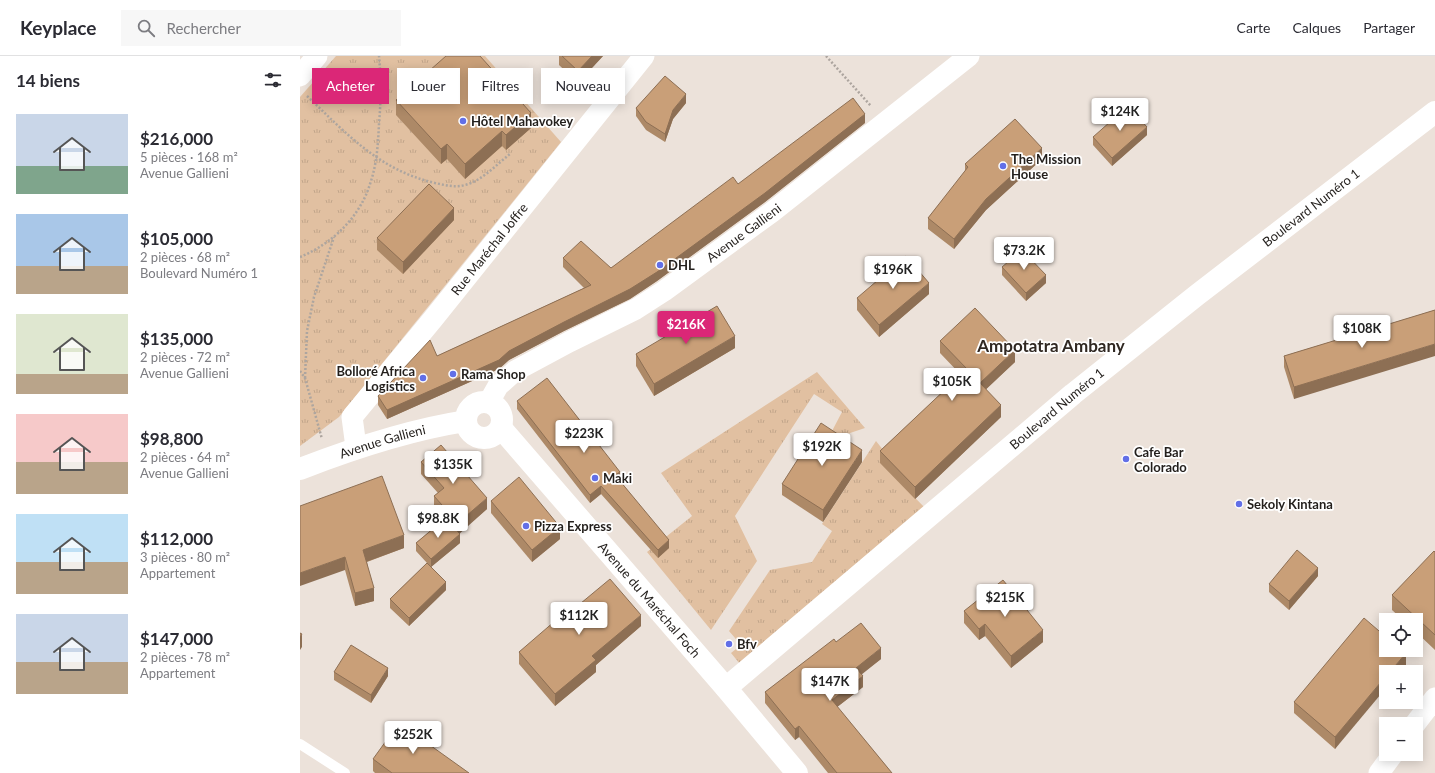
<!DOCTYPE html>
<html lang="fr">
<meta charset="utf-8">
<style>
body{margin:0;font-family:Lato,sans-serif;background:#f7f7f7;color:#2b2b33;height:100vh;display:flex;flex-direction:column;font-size:15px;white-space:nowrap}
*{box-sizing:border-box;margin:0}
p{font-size:13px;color:#7c7c81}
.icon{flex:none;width:22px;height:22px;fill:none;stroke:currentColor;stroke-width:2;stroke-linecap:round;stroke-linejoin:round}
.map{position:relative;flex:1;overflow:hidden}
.drawer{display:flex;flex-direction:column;background:#fff;width:300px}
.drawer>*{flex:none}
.guide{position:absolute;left:12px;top:12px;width:380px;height:36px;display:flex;gap:8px}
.tools{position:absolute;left:1079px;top:557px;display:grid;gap:8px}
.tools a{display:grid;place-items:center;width:44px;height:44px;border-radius:0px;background:#fff;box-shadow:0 2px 10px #0003;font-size:20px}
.price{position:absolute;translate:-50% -34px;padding:0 9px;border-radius:4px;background:#fff;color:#222;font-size:13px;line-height:26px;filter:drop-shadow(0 1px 2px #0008)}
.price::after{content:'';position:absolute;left:50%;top:24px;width:12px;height:9px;margin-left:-6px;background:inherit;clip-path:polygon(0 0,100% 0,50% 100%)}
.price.active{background:#db2777;color:#fff}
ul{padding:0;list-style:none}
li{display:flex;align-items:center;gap:12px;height:100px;padding:0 16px}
li span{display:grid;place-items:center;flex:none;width:112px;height:80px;border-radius:0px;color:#555}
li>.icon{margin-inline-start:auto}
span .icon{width:48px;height:48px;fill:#fffc;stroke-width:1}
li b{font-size:17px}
h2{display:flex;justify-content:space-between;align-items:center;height:48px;padding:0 16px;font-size:17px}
.tag{padding:0 14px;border-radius:0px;background:#fff;box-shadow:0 2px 10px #0003;font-size:14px;line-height:36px}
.tag.active{background:#db2777;color:#fff}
header{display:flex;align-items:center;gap:24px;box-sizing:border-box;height:56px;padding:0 20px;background:#fff;border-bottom:1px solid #e1e1e2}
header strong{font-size:19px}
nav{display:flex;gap:22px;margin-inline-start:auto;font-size:14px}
.search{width:280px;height:36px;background:#f7f7f7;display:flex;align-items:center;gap:10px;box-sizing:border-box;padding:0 14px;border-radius:0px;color:#7c7c81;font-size:15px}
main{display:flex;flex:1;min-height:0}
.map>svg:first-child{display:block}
</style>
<header>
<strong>Keyplace</strong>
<div class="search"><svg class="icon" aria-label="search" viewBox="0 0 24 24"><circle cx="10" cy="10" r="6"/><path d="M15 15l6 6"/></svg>Rechercher</div>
<nav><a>Carte</a><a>Calques</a><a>Partager</a></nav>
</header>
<main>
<section class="drawer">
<h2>14 biens<svg class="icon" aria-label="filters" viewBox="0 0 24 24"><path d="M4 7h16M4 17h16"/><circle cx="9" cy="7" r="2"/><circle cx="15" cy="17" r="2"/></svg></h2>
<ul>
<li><span style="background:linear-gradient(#c9d6e8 65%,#7fa58c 0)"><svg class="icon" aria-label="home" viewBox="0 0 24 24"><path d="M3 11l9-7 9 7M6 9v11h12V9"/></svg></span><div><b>$216,000</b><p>5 pièces · 168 m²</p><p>Avenue Gallieni</p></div></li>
<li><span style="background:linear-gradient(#a9c7e8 65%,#b9a48a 0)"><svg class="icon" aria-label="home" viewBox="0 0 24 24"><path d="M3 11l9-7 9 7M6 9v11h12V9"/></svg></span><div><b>$105,000</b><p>2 pièces · 68 m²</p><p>Boulevard Numéro 1</p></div></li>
<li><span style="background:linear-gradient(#dfe7d0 75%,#b9a48a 0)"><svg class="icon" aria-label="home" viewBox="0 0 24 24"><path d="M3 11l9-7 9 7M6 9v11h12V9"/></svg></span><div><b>$135,000</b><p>2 pièces · 72 m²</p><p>Avenue Gallieni</p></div></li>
<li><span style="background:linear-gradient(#f6c9c9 60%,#b9a48a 0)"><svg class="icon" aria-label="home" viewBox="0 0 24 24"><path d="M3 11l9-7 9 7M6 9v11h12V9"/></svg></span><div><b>$98,800</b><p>2 pièces · 64 m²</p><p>Avenue Gallieni</p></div></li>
<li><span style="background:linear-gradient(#bfe0f5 60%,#b9a48a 0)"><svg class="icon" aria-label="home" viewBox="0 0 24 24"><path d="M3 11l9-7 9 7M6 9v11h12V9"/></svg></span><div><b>$112,000</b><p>3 pièces · 80 m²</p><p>Appartement</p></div></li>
<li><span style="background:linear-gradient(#c9d6e8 60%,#b9a48a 0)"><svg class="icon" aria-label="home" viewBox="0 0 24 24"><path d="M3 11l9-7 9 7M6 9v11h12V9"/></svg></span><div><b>$147,000</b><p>2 pièces · 78 m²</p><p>Appartement</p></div></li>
</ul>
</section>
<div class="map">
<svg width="1135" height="717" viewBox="0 0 1135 717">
<defs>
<pattern id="grass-tufts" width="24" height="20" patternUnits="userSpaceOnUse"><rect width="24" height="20" fill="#e1c0a1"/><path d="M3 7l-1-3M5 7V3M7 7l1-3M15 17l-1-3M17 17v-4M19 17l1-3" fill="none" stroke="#c1a58a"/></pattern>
</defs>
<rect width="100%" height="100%" fill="#ece2da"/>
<g fill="url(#grass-tufts)">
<polygon points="36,0 185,0 261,86 39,361 0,390 0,41"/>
<polygon points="517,316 565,372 550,377 542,382 532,375 542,356 514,338 435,460 457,505 411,574 347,496 392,460 361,417"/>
<polygon points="576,385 588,400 581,407 627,454 440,608 431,597 441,589 429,575 470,514 512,506 532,475 522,468"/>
</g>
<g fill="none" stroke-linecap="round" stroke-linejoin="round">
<g stroke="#ada59f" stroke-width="2.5" stroke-dasharray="2 2" stroke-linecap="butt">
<polyline points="526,0 571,50"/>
<path d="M7,40C47,78 79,114 135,127C145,129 155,132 165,129C182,125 197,108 210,98"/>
<path d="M0,201C32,188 60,161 70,128C77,108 78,88 79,68C81,45 81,23 79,0"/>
<polyline points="0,315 5,322 22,383"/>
<polyline points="5,322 7,275 14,241 34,181"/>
</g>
<polyline stroke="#fff" stroke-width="10" points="0,688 45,717"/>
<g stroke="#fff" stroke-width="21">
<polyline points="0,20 17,0"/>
<path id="s1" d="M189,346L198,330L215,315L269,286L336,253L364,235L472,156L669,0"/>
<path id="s2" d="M56,391L52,361L133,263L344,0"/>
<polyline points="1115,668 1135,642"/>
<polyline points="1079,717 1093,698"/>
</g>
<g stroke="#fff" stroke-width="22">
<circle cx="184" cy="364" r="18"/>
<path id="s3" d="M201,372L426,632L497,717"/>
<path id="s4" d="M0,413C54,392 108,374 166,365"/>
<path id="s5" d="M426,632L773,338L897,239L1135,56"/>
</g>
</g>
<g fill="#ad8967">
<polygon points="259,0 303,0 278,27 259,9"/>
<polygon points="96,44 231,72 206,94 202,90 165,123 147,103 141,108 96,59"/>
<polygon points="386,47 373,63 365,86 346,74 336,60 336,52"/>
<polygon points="565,67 465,146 357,225 330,243 264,275 209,304 199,313 87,363 78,349 78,340 137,300 284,232 263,211 263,202 311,212 438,128"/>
<polygon points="847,79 812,110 793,89 793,81"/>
<polygon points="742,103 686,154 654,193 628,173 628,162 665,116 665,108"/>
<polygon points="154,164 103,218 77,194 77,182"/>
<polygon points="702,211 746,227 726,245 702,219"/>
<polygon points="629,238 579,281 557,254 557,242"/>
<polygon points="1135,254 994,343 984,311 984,300"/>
<polygon points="640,285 715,306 686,333 701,361 615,443 580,407 580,395 661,319 640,297"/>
<polygon points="435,292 354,340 336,310 336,298"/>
<polygon points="217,345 320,424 369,492 358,502 301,438 290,447 217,353"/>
<polygon points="121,406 187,453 159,477 160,487 131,511 146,534 109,570 90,552 90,543 127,507 116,495 116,487 144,463 134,452 134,440 138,437 121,418"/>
<polygon points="562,406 523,466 482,439 482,428"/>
<polygon points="191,445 260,483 232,506 191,457"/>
<polygon points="0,450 104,492 67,506 74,545 55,550 45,514"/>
<polygon points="1135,496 1135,594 1116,576 1116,564 1103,564 1092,554 1092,539"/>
<polygon points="1018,520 989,554 969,536 969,528"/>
<polygon points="664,555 743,586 711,612 685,580 679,584 664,567"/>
<polygon points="257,567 341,570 296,609 296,616 255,650 219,608 219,596"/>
<polygon points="536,586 581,603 561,618 563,631 537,651 592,717 528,717 499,681 495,684 465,647 465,636"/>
<polygon points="1106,609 1100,616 1086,616 1035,693 994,657 994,646"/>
<polygon points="34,616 88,620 71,647 34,624"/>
<polygon points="73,703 169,717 75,717 73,715"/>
</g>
<g fill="#8d6f54">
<polygon points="292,0 303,0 278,27 278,15"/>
<polygon points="386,38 386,47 373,63 365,86 365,78 373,54"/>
<polygon points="231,57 231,72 206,94 206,79"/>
<polygon points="565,58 565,67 465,146 357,225 330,243 264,275 209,304 199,313 87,363 87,354 209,295"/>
<polygon points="847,71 847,79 812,110 812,102"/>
<polygon points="202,75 202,90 165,123 165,108"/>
<polygon points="147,88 147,103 141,108 141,93"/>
<polygon points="742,92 742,103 686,154 654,193 654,183 686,143"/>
<polygon points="154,152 154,164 103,218 103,206"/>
<polygon points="746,219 746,227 726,245 726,237"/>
<polygon points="629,227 629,238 579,281 579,269"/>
<polygon points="435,280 435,292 354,340 354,328"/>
<polygon points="1135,288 1135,300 994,343 994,331"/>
<polygon points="715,294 715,306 680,339 680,327"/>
<polygon points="701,349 701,361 615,443 615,431"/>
<polygon points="562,394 562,406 523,466 523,454"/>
<polygon points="320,416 320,424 315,427 315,419"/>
<polygon points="301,430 301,438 290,447 290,439"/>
<polygon points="187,442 187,453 158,479 158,467"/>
<polygon points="260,471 260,483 232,506 232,494"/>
<polygon points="160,478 160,487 131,511 131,503"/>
<polygon points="104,479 104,492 63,507 63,494"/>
<polygon points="369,484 369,492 358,502 358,494"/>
<polygon points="45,501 45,514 0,530 0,517"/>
<polygon points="1018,512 1018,520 989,554 989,545"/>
<polygon points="146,526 146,534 109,570 109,562"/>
<polygon points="74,532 74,545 55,550 55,537"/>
<polygon points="341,559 341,570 296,609 296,616 255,650 255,638 292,600"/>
<polygon points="685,568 685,580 679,584 679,573"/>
<polygon points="743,574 743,586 711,612 711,600"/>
<polygon points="2,578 2,591 0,594 0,581"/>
<polygon points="581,592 581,603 556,623 556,612"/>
<polygon points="1106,597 1106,609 1100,616 1090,616"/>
<polygon points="88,612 88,620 71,647 71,639"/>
<polygon points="563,620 563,631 532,655 532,644"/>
<polygon points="1086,620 1086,632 1035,693 1035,681"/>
<polygon points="499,670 499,681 495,684 495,673"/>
</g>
<g fill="#c99f78" stroke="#8d6f54">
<polygon points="146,0 180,0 231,57 206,79 202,75 165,108 147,88 141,93 96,44"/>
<polygon points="262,0 292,0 278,15"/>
<polygon points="365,20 386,38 373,54 365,78 346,66 336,52"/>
<polygon points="553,42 565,58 465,137 357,216 330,233 264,266 209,295 199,304 87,354 78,340 130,284 137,300 291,229 263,202 281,185 311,212 433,121 438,128"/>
<polygon points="828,50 847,71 812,102 793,81"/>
<polygon points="715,63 742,92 686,143 654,183 628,162 668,111 665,108"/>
<polygon points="129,128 154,152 103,206 77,182"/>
<polygon points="722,194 746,219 726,237 702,211"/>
<polygon points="606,200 629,227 579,269 557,242"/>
<polygon points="417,250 435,280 354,328 336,298"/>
<polygon points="675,252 715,294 680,327 701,349 615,431 580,395 667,313 640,285"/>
<polygon points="1135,254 1135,288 994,331 984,300"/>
<polygon points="247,322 320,416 315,419 369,484 358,494 301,430 290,439 217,345"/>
<polygon points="521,367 562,394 523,454 482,428"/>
<polygon points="141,389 187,442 158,467 134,440 144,432 121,406"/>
<polygon points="82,420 104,479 63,494 74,532 55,537 45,501 0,517 0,450"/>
<polygon points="219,421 260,471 232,494 191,445"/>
<polygon points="146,462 160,478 131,503 116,487"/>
<polygon points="997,494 1018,512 989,545 969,528"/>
<polygon points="1134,495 1135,496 1135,579 1092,539"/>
<polygon points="127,507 146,526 109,562 90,543"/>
<polygon points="310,523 341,559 292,600 296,604 255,638 219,596 255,565 257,567"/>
<polygon points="703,524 743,574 711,600 685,568 679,573 664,555"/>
<polygon points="1064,562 1086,581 1086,594 1102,594 1106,597 1090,616 1086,616 1086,620 1035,681 994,646"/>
<polygon points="561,567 581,592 556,612 563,620 532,644 592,717 537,717 499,670 495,673 465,636 534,583 536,586"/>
<polygon points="0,577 2,578 0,581"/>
<polygon points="51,589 88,612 71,639 34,616"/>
<polygon points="99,667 169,717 92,717 73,703"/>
</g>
<g fill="#626fe7" stroke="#fff" stroke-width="1.5">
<circle cx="163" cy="65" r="4"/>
<circle cx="703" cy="110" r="4"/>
<circle cx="360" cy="209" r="4"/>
<circle cx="153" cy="318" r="4"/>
<circle cx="123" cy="322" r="4"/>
<circle cx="826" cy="403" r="4"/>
<circle cx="295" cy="422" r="4"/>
<circle cx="939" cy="448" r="4"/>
<circle cx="226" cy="470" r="4"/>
<circle cx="429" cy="588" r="4"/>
</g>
<g text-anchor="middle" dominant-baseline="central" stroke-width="3.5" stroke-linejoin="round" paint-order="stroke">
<g font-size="13" font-weight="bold" fill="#231f1c" stroke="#fff" text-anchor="start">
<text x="171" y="65">Hôtel Mahavokey</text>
<text x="711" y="103">The Mission<tspan x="711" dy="15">House</tspan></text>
<text x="368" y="209">DHL</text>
<text x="115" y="315" text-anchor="end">Bolloré Africa<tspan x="115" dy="15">Logistics</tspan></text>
<text x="161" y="318">Rama Shop</text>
<text x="834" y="396">Cafe Bar<tspan x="834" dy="15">Colorado</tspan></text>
<text x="303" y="422">Maki</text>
<text x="947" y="448">Sekoly Kintana</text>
<text x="234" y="470">Pizza Express</text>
<text x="437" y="588">Bfv</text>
</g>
<g font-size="13" fill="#231f1c" stroke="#fff">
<text stroke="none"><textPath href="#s5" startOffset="757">Boulevard Numéro 1</textPath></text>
<text stroke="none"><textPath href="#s1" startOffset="309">Avenue Gallieni</textPath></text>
<text stroke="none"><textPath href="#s2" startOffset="247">Rue Maréchal Joffre</textPath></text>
<text stroke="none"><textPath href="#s5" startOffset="433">Boulevard Numéro 1</textPath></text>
<text stroke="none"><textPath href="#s4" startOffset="87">Avenue Gallieni</textPath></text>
<text stroke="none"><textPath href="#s3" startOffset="227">Avenue du Maréchal Foch</textPath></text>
</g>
<g font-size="17" font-weight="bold" fill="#302822" stroke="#fff">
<text x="751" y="289">Ampotatra Ambany</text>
</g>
</g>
</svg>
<div class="tools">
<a><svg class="icon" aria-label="locate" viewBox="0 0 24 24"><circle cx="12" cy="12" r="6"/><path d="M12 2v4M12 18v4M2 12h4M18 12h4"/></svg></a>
<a>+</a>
<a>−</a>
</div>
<b class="price" style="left:820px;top:76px">$124K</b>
<b class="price" style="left:724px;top:215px">$73.2K</b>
<b class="price" style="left:593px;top:234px">$196K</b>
<b class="price active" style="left:386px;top:289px">$216K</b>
<b class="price" style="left:1062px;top:293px">$108K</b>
<b class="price" style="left:652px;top:346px">$105K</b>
<b class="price" style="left:284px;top:398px">$223K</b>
<b class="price" style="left:522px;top:411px">$192K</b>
<b class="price" style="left:153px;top:429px">$135K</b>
<b class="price" style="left:138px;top:483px">$98.8K</b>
<b class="price" style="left:705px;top:562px">$215K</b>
<b class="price" style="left:279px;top:580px">$112K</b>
<b class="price" style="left:530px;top:646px">$147K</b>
<b class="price" style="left:113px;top:699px">$252K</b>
<div class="guide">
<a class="tag active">Acheter</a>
<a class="tag">Louer</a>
<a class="tag">Filtres</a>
<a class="tag">Nouveau</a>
</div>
</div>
</main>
